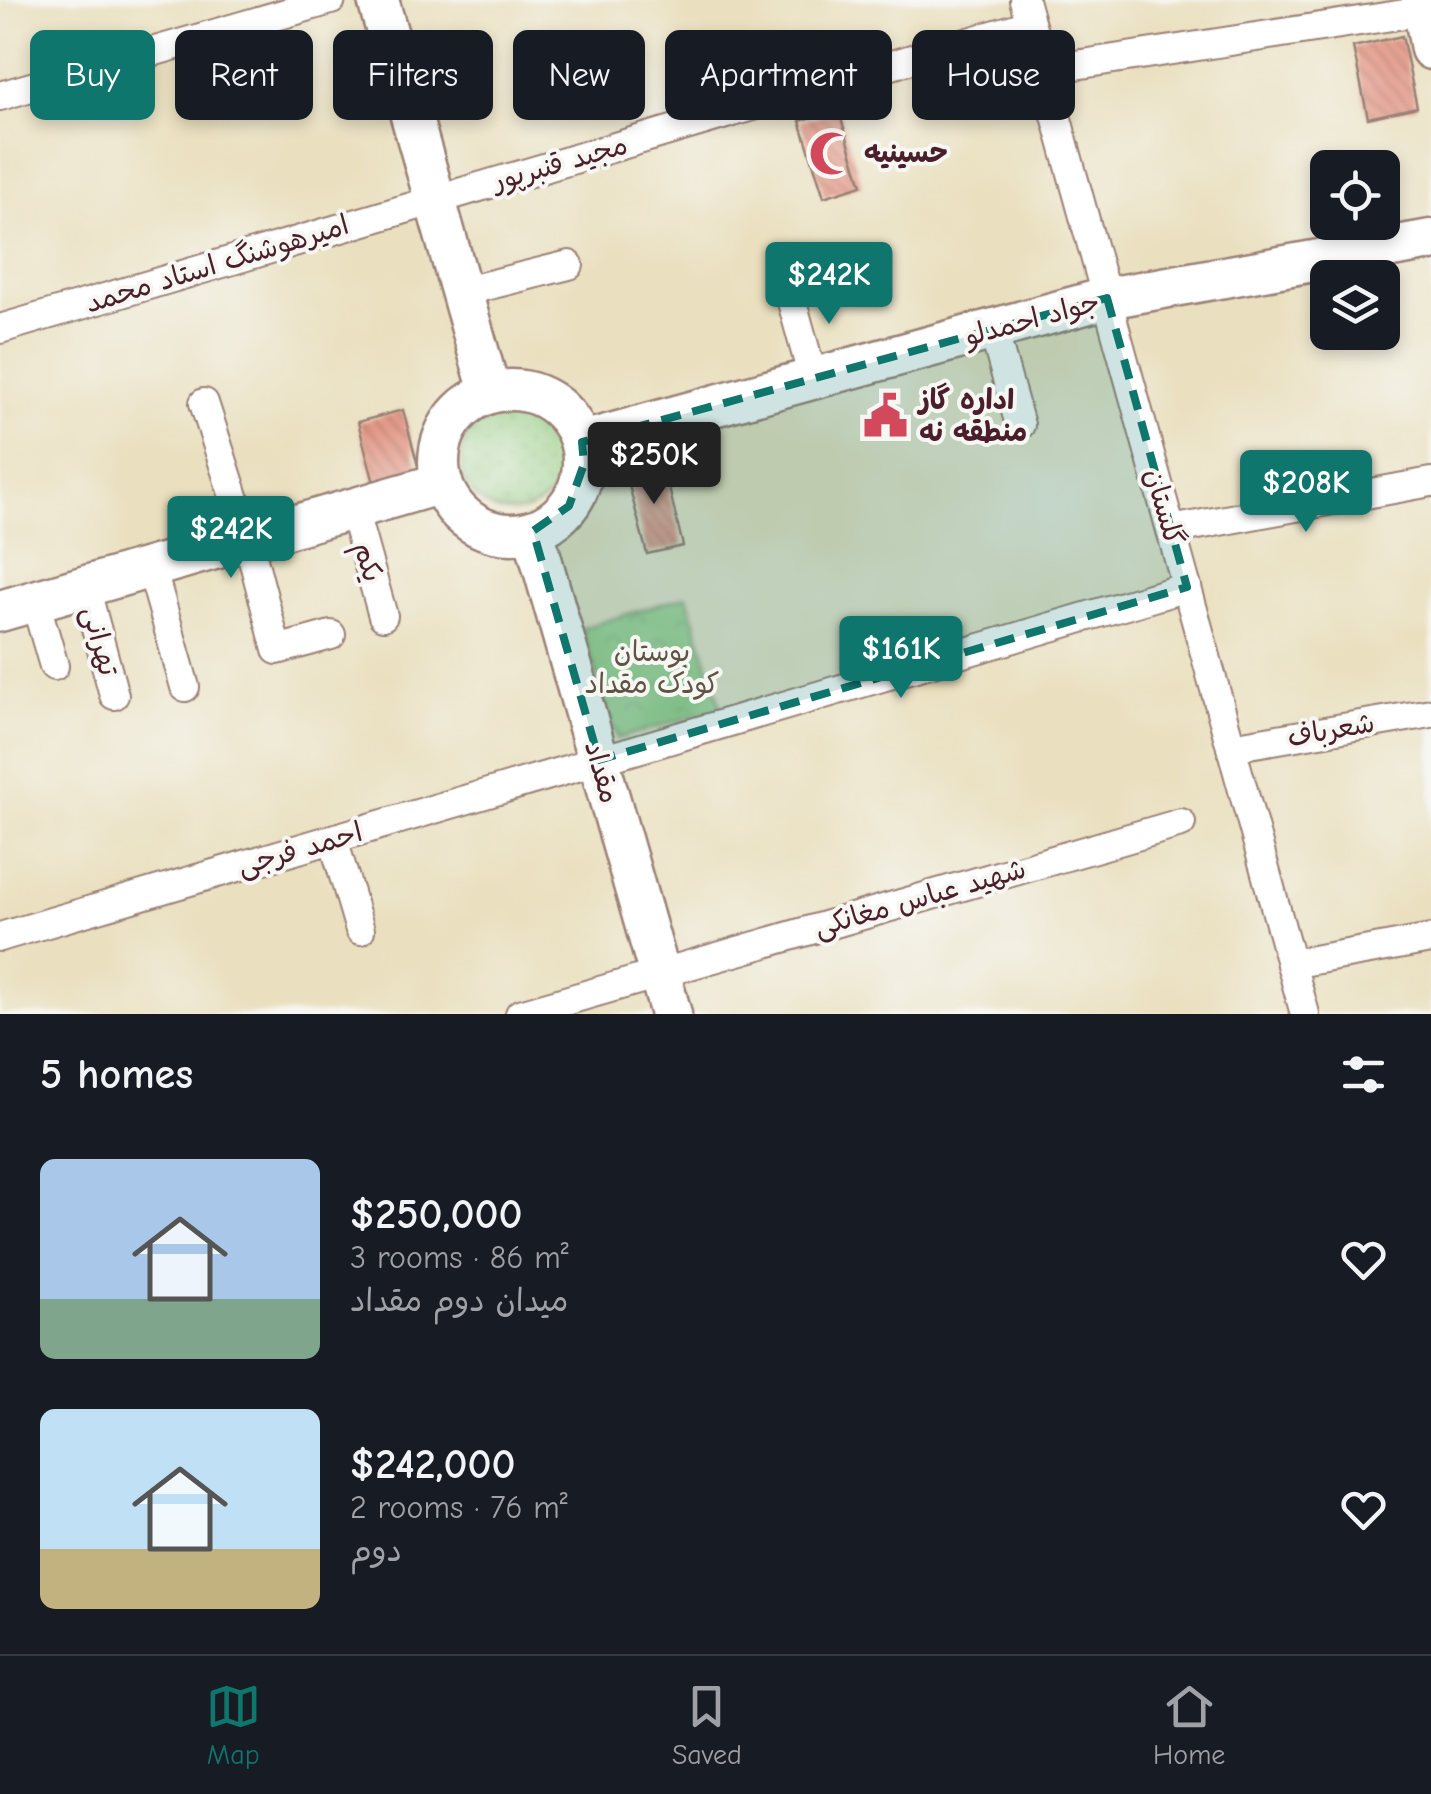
<!DOCTYPE html>
<meta charset="utf-8">
<style>
body{margin:0;font-family:"Comic Neue","Playpen Sans Arabic",sans-serif;background:#242831;color:#f1f3f6;height:100vh;display:flex;flex-direction:column;font-size:38px;white-space:nowrap}
*{box-sizing:border-box;margin:0}
p{font-size:32px;color:#9ea1a6}
.icon{flex:none;width:55px;height:55px;fill:none;stroke:currentColor;stroke-width:2;stroke-linecap:round;stroke-linejoin:round}
.map{position:relative;height:1014px;overflow:hidden}
.details{display:flex;flex-direction:column;background:#171b24;flex:1}
.details>*{flex:none}
.guide{position:absolute;left:30px;top:30px;width:1372px;height:90px;display:flex;gap:20px}
.fabs{position:absolute;left:1310px;top:150px;display:grid;gap:20px}
.fabs a{display:grid;place-items:center;width:90px;height:90px;border-radius:15px;background:#171b24;box-shadow:0 5px 15px #0003;font-size:50px}
.price{position:absolute;translate:-50% -85px;padding:0 22px;border-radius:10px;background:#0f766e;color:#fff;font-size:32px;line-height:65px;filter:drop-shadow(0 2px 5px #0008)}
.price::after{content:'';position:absolute;left:50%;top:60px;width:30px;height:22px;margin-left:-15px;background:inherit;clip-path:polygon(0 0,100% 0,50% 100%)}
.price.current{background:#222;color:#fff}
ul{padding:0;list-style:none}
li{display:flex;align-items:center;gap:30px;height:250px;padding:0 40px}
li span{display:grid;place-items:center;flex:none;width:280px;height:200px;border-radius:15px;color:#555}
li>.icon{margin-inline-start:auto}
span .icon{width:120px;height:120px;fill:#fffc;stroke-width:1}
li b{font-size:42px}
h2{display:flex;justify-content:space-between;align-items:center;height:120px;padding:0 40px;font-size:42px}
.pill{padding:0 35px;border-radius:15px;background:#171b24;box-shadow:0 5px 15px #0003;font-size:35px;line-height:90px}
.pill.current{background:#0f766e;color:#fff}
.tabs{display:flex;justify-content:space-around;align-items:center;height:140px;border-top:2px solid #363941;background:#171b24;font-size:28px;color:#9ea1a6}
.tabs a{display:grid;justify-items:center;gap:5px}
.tabs .current{color:#0f766e}
.map>svg:first-child{display:block}
</style>
<div class="map">
<svg width="1431" height="1014" viewBox="0 0 1431 1014">
<defs>
<pattern id="grass-dots" width="8" height="8" patternUnits="userSpaceOnUse" patternTransform="scale(2.5)"><rect width="8" height="8" fill="#91cb7f"/><path d="M2 2h.1M6 6h.1" fill="none" stroke="#7fae6e" stroke-width="1.8" stroke-linecap="round"/></pattern>
<pattern id="park-crowns" width="20" height="18" patternUnits="userSpaceOnUse" patternTransform="scale(2.5)"><rect width="20" height="18" fill="#91cb7f"/><path d="M2 6a3 3 0 1 1 6 0M12 15a3 3 0 1 1 6 0" fill="none" stroke="#7fae6e"/></pattern>
<pattern id="building-back-hatch" width="6" height="6" patternUnits="userSpaceOnUse" patternTransform="scale(2.5)"><rect width="6" height="6" fill="#e18b78"/><path d="M-1 5l2 2M0 0l6 6M5-1l2 2" fill="none" stroke="#b87163"/></pattern>
</defs>
<rect width="100%" height="100%" fill="#f6f6f2"/>
<filter id="ink" filterUnits="userSpaceOnUse"><feTurbulence type="fractalNoise" baseFrequency=".01" numOctaves="2"/><feDisplacementMap in="SourceGraphic" scale="20" xChannelSelector="R" yChannelSelector="G"/><feConvolveMatrix kernelMatrix="1 2 1 2 8 2 1 2 1" color-interpolation-filters="sRGB"/></filter>
<filter id="wash" filterUnits="userSpaceOnUse"><feTurbulence type="fractalNoise" baseFrequency=".0048" numOctaves="4" result="noise"/><feDisplacementMap in="SourceGraphic" scale="40" xChannelSelector="R" yChannelSelector="G"/><feGaussianBlur stdDeviation="2.25" result="paint"/><feColorMatrix in="noise" values="0 0 0 0 0 0 0 0 0 0 0 0 0 0 0 0 0 1.4 0 .05"/><feComposite in="paint" operator="in"/></filter>
<g filter="url(#wash)">
<rect width="100%" height="100%" fill="#eae0bf"/>
<circle fill="url(#grass-dots)" stroke="#6e7555" stroke-width="2.5" cx="512" cy="461" r="51"/>
<polygon fill="url(#park-crowns)" stroke="#6e7555" stroke-width="2.5" points="687,596 721,708 617,739 582,628"/>
<g id="blocks">
<g fill="url(#building-back-hatch)">
<polygon points="1402,36 1417,107 1368,118 1353,47"/>
<polygon points="838,109 862,185 824,197 800,121"/>
<polygon points="403,410 419,470 374,483 358,422"/>
<polygon points="662,459 683,546 647,554 625,470"/>
</g>
</g>
</g>
<g filter="url(#ink)">
<use href="#blocks" fill-opacity="0" stroke="#9a8075" stroke-width="2.5"/>
<g fill="none" stroke-linecap="round" stroke-linejoin="round">
<defs>
<g id="street">
<polyline points="1024,0 1305,1014"/>
<polyline points="1043,70 1424,11"/>
<polyline points="0,96 331,0"/>
<polyline points="789,291 813,378"/>
<polyline points="461,292 569,265"/>
<polyline points="0,329 1030,24"/>
<polyline points="993,329 1020,425"/>
<polyline points="204,403 248,540 277,650 331,635"/>
<polyline points="353,509 383,616"/>
<polyline points="1171,530 1431,482"/>
<polyline points="151,567 185,687"/>
<polyline points="85,586 114,695"/>
<polyline points="35,601 54,666"/>
<polyline points="1231,747 1431,713"/>
<polyline points="333,839 360,930"/>
<polyline points="0,937 1187,587"/>
<polyline points="1291,964 1431,939"/>
<polyline points="520,1014 1181,823"/>
</g>
<g id="secondary">
<polyline points="378,0 490,392"/>
<polyline points="1422,0 1431,49"/>
<circle cx="511" cy="462" r="72"/>
<polyline points="582,442 1107,298 1431,240"/>
<polyline points="533,531 671,1014"/>
<polyline points="0,611 442,483"/>
</g>
</defs>
<use href="#street" stroke="#9a8075" stroke-width="32"/>
<use href="#secondary" stroke="#9a8075" stroke-width="45"/>
<use href="#street" stroke="#fff" stroke-width="28"/>
<use href="#secondary" stroke="#fff" stroke-width="40"/>
</g>
</g>
<path fill="#0f766e" fill-opacity="0.2" stroke="#0f766e" stroke-width="8" stroke-dasharray="20 12" stroke-linejoin="round" d="M1107,298L1187,587L599,760L533,531L569,506L584,464L582,442Z"/>
<defs>
<symbol id="mosque-bare" viewBox="-9 -9 18 18"><path d="M3.5-4.9A6 6 0 1 0 3.5 4.9A5 5 0 1 1 3.5-4.9Z" fill="#d1495b" stroke="#f6f6f2" stroke-width="2.5" paint-order="stroke"/></symbol>
<symbol id="civic-bare" viewBox="-9 -9 18 18"><path d="M-.6-6.5H3V-4.5H.6V-3L4-1V1h2V6H-6V1h2V-1L-.6-3ZM-1.2 2.5V6h2.4V2.5Z" fill="#d1495b" stroke="#f6f6f2" stroke-width="2.5" paint-order="stroke"/></symbol>
</defs>
<g fill-rule="evenodd">
<use href="#mosque-bare" x="800" y="122" width="63" height="63"/>
<use href="#civic-bare" x="854" y="384" width="63" height="63"/>
</g>
<g text-anchor="middle" dominant-baseline="central" stroke-width="8" stroke-linejoin="round" paint-order="stroke">
<g font-size="28" font-weight="bold" fill="#4a1f2b" stroke="#f6f6f2" text-anchor="start">
<text x="864" y="153">حسینیه</text>
<text x="919" y="400">اداره گاز<tspan x="919" dy="32">منطقه نه</tspan></text>
</g>
<g font-size="28" fill="#4a1f2b" stroke="#f6f6f2">
<text transform="translate(560 163) rotate(-16)">مجید قنبرپور</text>
<text transform="translate(217 264) rotate(-17)">امیرهوشنگ استاد محمد</text>
<text transform="translate(1032 319) rotate(-15)">جواد احمدلو</text>
<text transform="translate(1164 507) rotate(74)">گلستان</text>
<text transform="translate(368 562) rotate(74)">یکم</text>
<text transform="translate(100 641) rotate(75)">تهرانی</text>
<text transform="translate(1331 730) rotate(-10)">شعرباف</text>
<text transform="translate(602 772) rotate(74)">مقداد</text>
<text transform="translate(300 849) rotate(-16)">احمد فرجی</text>
<text transform="translate(920 898) rotate(-16)">شهید عباس مغانکی</text>
</g>
<g font-size="28" fill="#5f5344" stroke="#f6f6f2">
<text x="652" y="652">بوستان<tspan x="652" dy="32">کودک مقداد</tspan></text>
</g>
</g>
</svg>
<div class="fabs">
<a><svg class="icon" aria-label="locate" viewBox="0 0 24 24"><circle cx="12" cy="12" r="6"/><path d="M12 2v4M12 18v4M2 12h4M18 12h4"/></svg></a>
<a><svg class="icon" aria-label="layers" viewBox="0 0 24 24"><path d="M12 4l9 5-9 5-9-5zM3 14l9 5 9-5"/></svg></a>
</div>
<b class="price" style="left:829px;top:327px">$242K</b>
<b class="price current" style="left:654px;top:507px">$250K</b>
<b class="price" style="left:1306px;top:535px">$208K</b>
<b class="price" style="left:231px;top:581px">$242K</b>
<b class="price" style="left:901px;top:701px">$161K</b>
<div class="guide">
<a class="pill current">Buy</a>
<a class="pill">Rent</a>
<a class="pill">Filters</a>
<a class="pill">New</a>
<a class="pill">Apartment</a>
<a class="pill">House</a>
</div>
</div>
<section class="details">
<h2>5 homes<svg class="icon" aria-label="filters" viewBox="0 0 24 24"><path d="M4 7h16M4 17h16"/><circle cx="9" cy="7" r="2"/><circle cx="15" cy="17" r="2"/></svg></h2>
<ul>
<li><span style="background:linear-gradient(#a9c7e8 70%,#7fa58c 0)"><svg class="icon" aria-label="home" viewBox="0 0 24 24"><path d="M3 11l9-7 9 7M6 9v11h12V9"/></svg></span><div><b>$250,000</b><p>3 rooms · 86 m²</p><p>میدان دوم مقداد</p></div><svg class="icon" aria-label="heart" viewBox="0 0 24 24"><path d="M12 20l-8-8c-3-5 5-10 8-4 3-6 11-1 8 4z"/></svg></li>
<li><span style="background:linear-gradient(#bfe0f5 70%,#c2b280 0)"><svg class="icon" aria-label="home" viewBox="0 0 24 24"><path d="M3 11l9-7 9 7M6 9v11h12V9"/></svg></span><div><b>$242,000</b><p>2 rooms · 76 m²</p><p>دوم</p></div><svg class="icon" aria-label="heart" viewBox="0 0 24 24"><path d="M12 20l-8-8c-3-5 5-10 8-4 3-6 11-1 8 4z"/></svg></li>
</ul>
</section>
<nav class="tabs">
<a class="current"><svg class="icon" aria-label="map" viewBox="0 0 24 24"><path d="M3 6l6-2 6 2 6-2v14l-6 2-6-2-6 2zM9 4v14M15 6v14"/></svg>Map</a>
<a><svg class="icon" aria-label="saved" viewBox="0 0 24 24"><path d="M7 4h10v16l-5-4-5 4z"/></svg>Saved</a>
<a><svg class="icon" aria-label="home" viewBox="0 0 24 24"><path d="M3 11l9-7 9 7M6 9v11h12V9"/></svg>Home</a>
</nav>
